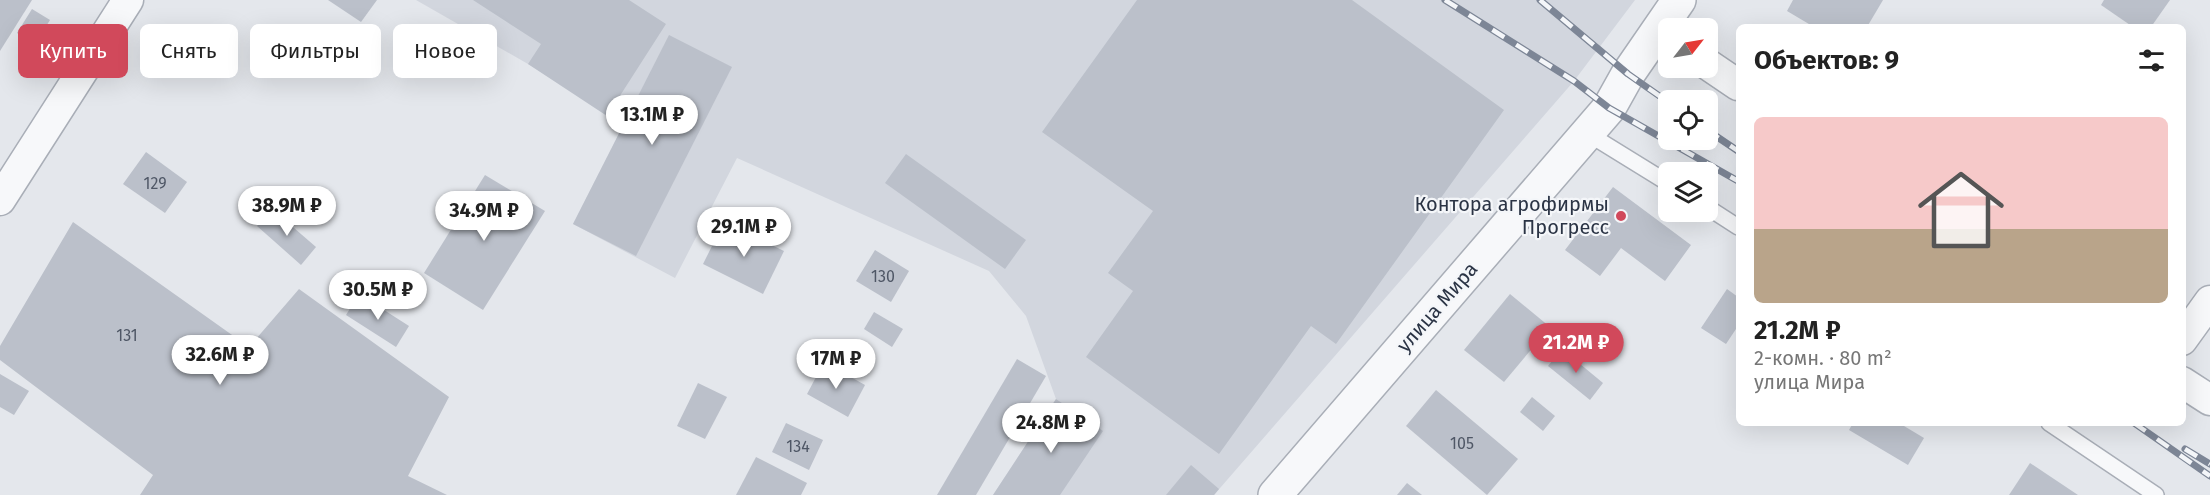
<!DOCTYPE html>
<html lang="ru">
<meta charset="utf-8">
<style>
body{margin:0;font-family:"Fira Sans",sans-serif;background:#f2f2f2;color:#222;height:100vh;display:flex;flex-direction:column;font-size:22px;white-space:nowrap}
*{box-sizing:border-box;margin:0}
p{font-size:20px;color:#767676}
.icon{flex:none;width:33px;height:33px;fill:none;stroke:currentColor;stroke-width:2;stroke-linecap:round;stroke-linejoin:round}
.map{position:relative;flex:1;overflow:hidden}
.details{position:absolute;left:1736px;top:24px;width:450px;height:402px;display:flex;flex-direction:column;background:#fff;border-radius:9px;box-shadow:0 6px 24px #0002}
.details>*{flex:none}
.guide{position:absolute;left:18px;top:24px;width:570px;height:54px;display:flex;gap:12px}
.needle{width:39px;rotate:59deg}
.controls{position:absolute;left:1658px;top:18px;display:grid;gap:12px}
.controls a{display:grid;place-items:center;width:60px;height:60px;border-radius:9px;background:#fff;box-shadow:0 6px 24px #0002;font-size:30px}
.price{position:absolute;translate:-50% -51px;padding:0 14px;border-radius:21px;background:#fff;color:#222;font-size:20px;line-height:39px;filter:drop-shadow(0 2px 3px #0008)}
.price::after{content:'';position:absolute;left:50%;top:36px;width:18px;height:14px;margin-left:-9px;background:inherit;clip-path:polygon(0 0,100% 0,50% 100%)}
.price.current{background:#d1495b;color:#fff}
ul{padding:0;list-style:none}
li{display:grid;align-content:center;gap:12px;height:318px;padding:0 18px}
li span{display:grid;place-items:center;height:186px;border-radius:9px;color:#555}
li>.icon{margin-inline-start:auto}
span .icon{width:108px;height:108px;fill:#fffc;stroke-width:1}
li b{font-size:26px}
h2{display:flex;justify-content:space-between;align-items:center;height:72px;padding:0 18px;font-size:26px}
.chip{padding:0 21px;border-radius:9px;background:#fff;box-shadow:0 6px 24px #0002;font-size:21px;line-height:54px}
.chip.current{background:#d1495b;color:#fff}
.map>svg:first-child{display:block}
</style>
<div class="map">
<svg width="2210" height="495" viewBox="0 0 2210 495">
<rect width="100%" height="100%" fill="#e4e7ec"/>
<polygon fill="#d2d6de" points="416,0 1635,0 1574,81 1214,495 993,495 1056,399 1026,316 989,271 737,158 675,278 573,224 624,124 528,64"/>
<g fill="#bbc0ca">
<polygon points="0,0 32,0 0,51"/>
<polygon points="328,0 377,0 361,22"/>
<polygon points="473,0 629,0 666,24 607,116 528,64 541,44"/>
<polygon points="1137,0 1352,0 1504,110 1336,344 1311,326 1219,454 1086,357 1133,291 1108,273 1153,211 1042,132"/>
<polygon points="1793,0 1883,0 1867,27 1814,27 1787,11"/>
<polygon points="2104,0 2170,0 2151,27 2133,27 2101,5"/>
<polygon points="32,9 50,20 35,44 17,33"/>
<polygon points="669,35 732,67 636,256 573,224"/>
<polygon points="146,152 187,182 165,213 123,184"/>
<polygon points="906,154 1026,240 1005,269 885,183"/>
<polygon points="485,175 545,211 483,310 424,273"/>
<polygon points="1613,187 1691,245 1665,281 1621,248 1600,276 1565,250"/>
<polygon points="272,209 316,247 301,265 257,226"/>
<polygon points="73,222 249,347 299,289 449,397 408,476 447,495 140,495 153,475 0,360 0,346"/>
<polygon points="724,222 784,251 763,294 703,264"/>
<polygon points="875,250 909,271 891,302 856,281"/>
<polygon points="1727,289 1738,297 1738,326 1726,344 1701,328"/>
<polygon points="359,294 409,326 396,347 346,315"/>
<polygon points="1510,294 1550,327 1504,382 1464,350"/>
<polygon points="874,312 903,329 892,347 864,329"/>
<polygon points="1562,349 1603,383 1590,400 1548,366"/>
<polygon points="1017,359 1046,376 976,495 937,495"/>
<polygon points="824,362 865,385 848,417 807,394"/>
<polygon points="0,374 29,391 14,415 0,407"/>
<polygon points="698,383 727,397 705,439 677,426"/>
<polygon points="1436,390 1518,459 1487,495 1406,426"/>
<polygon points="1532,397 1555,416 1543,431 1520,412"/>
<polygon points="1056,399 1103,431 1060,495 993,495"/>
<polygon points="786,423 823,440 809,470 772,452"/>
<polygon points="1853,423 1899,423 1924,438 1908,465 1849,430"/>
<polygon points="756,457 807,483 801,495 736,495"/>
<polygon points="2030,463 2078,495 2009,495"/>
<polygon points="1191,465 1219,489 1214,495 1166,495"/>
<polygon points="1407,483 1422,495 1397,495"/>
</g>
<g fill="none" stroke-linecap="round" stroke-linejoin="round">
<defs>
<g id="service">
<polyline points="1587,133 1668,183"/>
<polyline points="1707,207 1738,227"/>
<polyline points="2049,423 2156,495"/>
</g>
<g id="minor">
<polyline points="1707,64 1738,85"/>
<polyline points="0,200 128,0"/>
<polyline points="2182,340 2210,301"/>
<polyline points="2182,382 2210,400"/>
</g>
<polyline id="tertiary" points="1275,495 1609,108 1628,74 1679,0"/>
</defs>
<use href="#service" stroke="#a9aeb7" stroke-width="18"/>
<use href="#minor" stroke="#a9aeb7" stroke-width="33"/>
<use href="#tertiary" stroke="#a9aeb7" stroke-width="36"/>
<use href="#service" stroke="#f7f8fa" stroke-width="15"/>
<use href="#minor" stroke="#f7f8fa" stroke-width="30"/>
<use href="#tertiary" stroke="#f7f8fa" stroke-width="33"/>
<defs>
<g id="rail">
<polyline points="1445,0 1574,81 1609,108 1738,181"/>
<polyline points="1540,0 1628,74 1668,102"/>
<polyline points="1707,130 1738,151"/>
<polyline points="2134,423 2210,476"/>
<polyline points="2185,449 2210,464"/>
</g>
</defs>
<use href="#rail" stroke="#7d8696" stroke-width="7"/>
<use href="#rail" stroke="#f4f6f9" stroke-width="4.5" stroke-dasharray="14" stroke-linecap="butt"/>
</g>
<circle fill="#d1495b" stroke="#f4f6f9" stroke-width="2" cx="1621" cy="216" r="6"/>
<g text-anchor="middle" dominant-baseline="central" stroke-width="4.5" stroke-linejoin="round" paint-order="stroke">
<g font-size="16" fill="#4f5766">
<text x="155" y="183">129</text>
<text x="883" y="276">130</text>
<text x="127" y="335">131</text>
<text x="1462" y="443">105</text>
<text x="798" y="446">134</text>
</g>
<g font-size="20" fill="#2b3445" stroke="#f4f6f9" text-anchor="end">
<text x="1609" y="204">Контора агрофирмы<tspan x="1609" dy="23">Прогресс</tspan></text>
</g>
<g font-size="20" fill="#2b3445" stroke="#f4f6f9">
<text transform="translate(1437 307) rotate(-49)">улица Мира</text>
</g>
</g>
</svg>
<div class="controls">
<a><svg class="needle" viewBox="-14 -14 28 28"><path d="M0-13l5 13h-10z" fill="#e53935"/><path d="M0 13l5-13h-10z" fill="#767676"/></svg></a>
<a><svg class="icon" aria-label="locate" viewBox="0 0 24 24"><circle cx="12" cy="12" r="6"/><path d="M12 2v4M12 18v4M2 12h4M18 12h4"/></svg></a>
<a><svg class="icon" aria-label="layers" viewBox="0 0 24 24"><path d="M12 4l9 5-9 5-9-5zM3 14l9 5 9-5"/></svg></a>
</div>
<b class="price" style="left:652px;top:146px">13.1M ₽</b>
<b class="price" style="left:287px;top:237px">38.9M ₽</b>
<b class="price" style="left:484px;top:242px">34.9M ₽</b>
<b class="price" style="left:744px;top:258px">29.1M ₽</b>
<b class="price" style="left:378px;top:321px">30.5M ₽</b>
<b class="price current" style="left:1576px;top:374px">21.2M ₽</b>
<b class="price" style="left:220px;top:386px">32.6M ₽</b>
<b class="price" style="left:836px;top:390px">17M ₽</b>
<b class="price" style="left:1051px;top:454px">24.8M ₽</b>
<div class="guide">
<a class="chip current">Купить</a>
<a class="chip">Снять</a>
<a class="chip">Фильтры</a>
<a class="chip">Новое</a>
</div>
<section class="details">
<h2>Объектов: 9<svg class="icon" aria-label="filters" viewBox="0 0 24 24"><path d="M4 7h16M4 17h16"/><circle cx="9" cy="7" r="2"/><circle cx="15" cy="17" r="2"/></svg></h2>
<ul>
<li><span style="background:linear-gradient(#f6c9c9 60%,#b9a48a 0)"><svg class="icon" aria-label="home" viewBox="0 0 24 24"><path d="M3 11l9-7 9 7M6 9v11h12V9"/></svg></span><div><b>21.2M ₽</b><p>2-комн. · 80 m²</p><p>улица Мира</p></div></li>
</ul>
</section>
</div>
